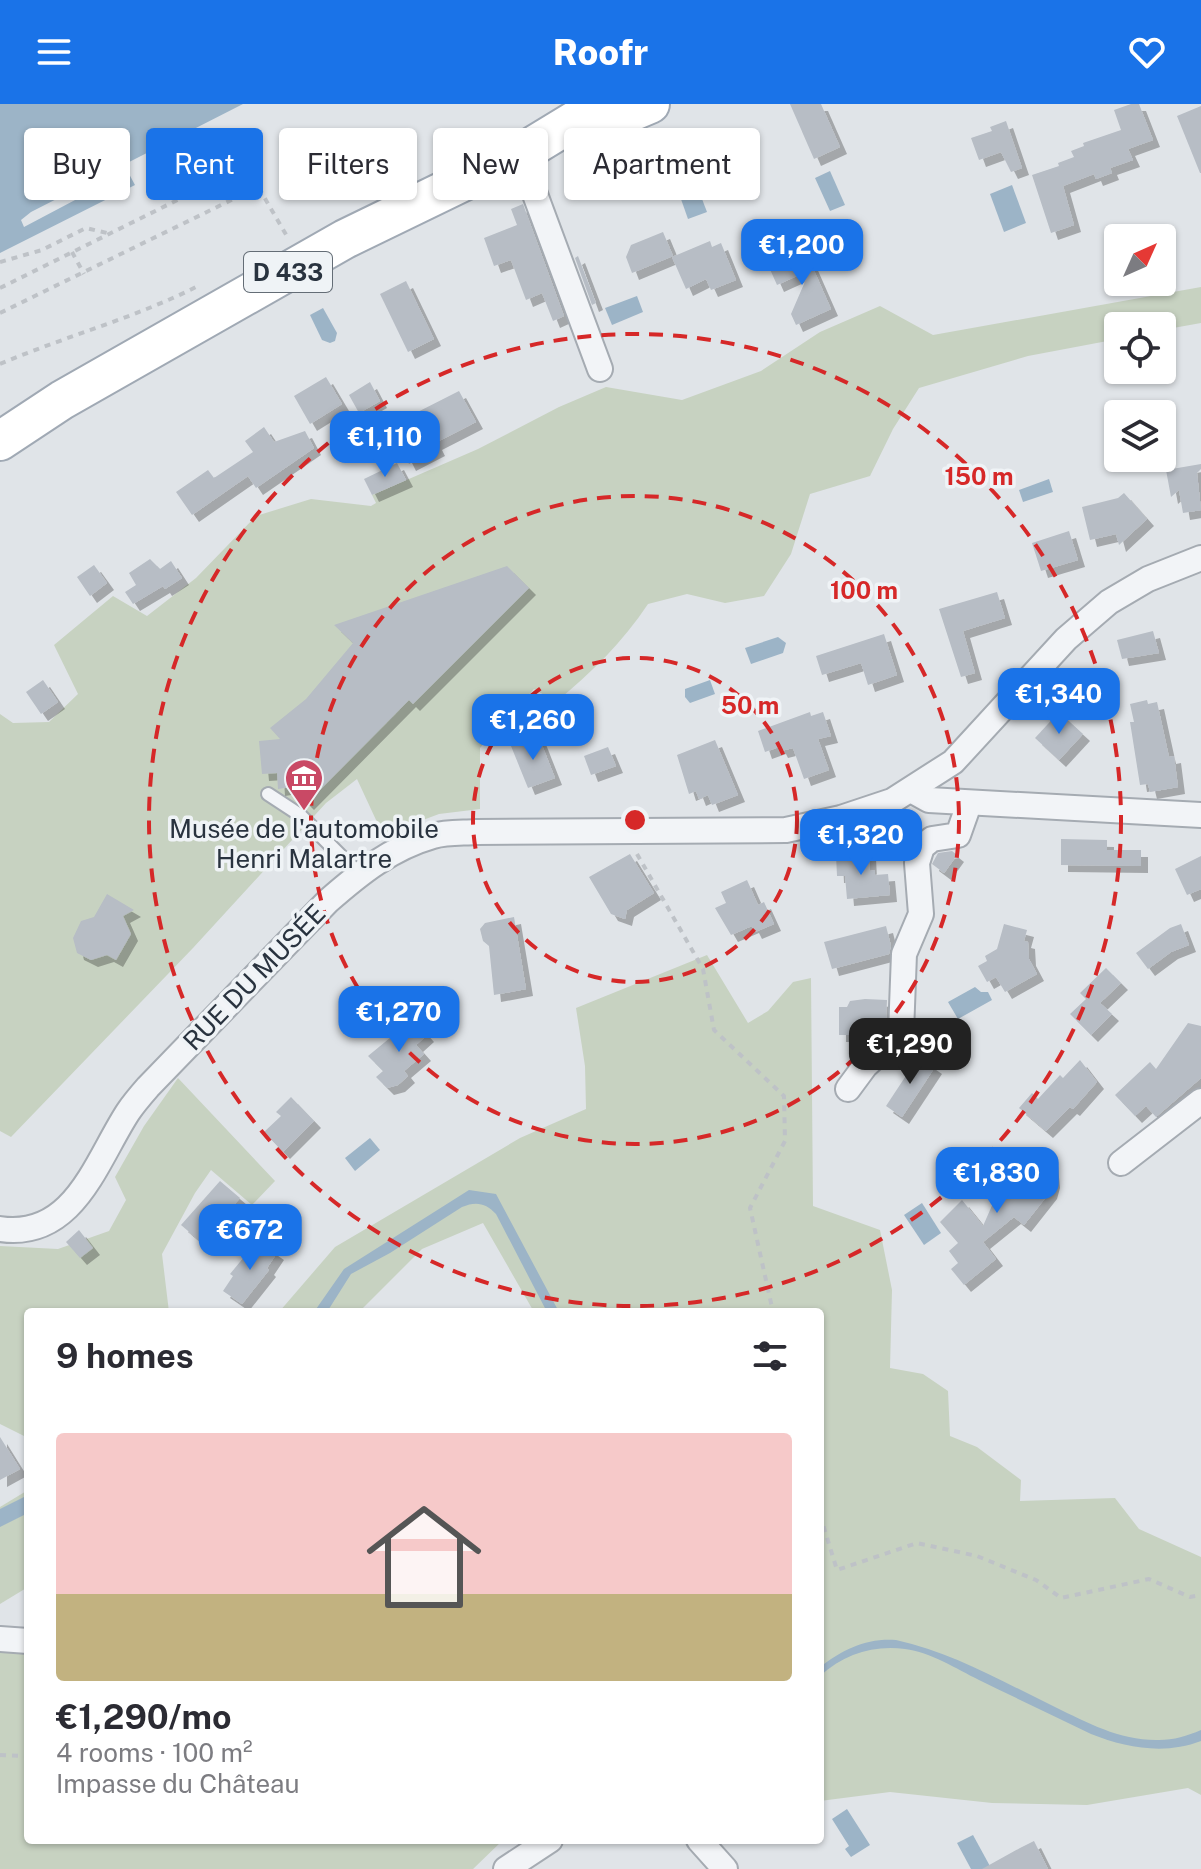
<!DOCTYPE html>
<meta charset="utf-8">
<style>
body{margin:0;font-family:"Public Sans",sans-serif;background:#f7f7f7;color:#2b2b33;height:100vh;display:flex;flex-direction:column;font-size:30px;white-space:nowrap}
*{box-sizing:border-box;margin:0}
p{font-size:26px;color:#7c7c81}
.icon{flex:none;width:44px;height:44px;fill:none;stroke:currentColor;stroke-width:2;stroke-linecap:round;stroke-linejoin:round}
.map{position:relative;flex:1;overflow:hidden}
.panel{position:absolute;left:24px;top:1204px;width:800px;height:536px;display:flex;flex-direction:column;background:#fff;border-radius:8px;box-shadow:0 2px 6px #0004}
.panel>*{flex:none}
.top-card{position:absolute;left:24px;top:24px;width:800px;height:72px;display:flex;gap:16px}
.needle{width:52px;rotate:45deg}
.tools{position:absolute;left:1104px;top:120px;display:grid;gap:16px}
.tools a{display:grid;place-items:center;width:72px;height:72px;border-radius:8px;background:#fff;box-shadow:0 2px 6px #0004;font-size:40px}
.price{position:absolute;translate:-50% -68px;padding:0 18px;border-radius:16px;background:#1a73e8;color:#fff;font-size:26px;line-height:52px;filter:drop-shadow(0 2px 4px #0008)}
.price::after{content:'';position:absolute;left:50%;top:48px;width:24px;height:18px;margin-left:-12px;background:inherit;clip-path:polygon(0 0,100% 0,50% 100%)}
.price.current{background:#222;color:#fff}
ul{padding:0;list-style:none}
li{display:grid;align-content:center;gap:16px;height:424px;padding:0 32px}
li+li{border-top:2px solid #e1e1e2}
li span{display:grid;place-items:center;height:248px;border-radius:8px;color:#555}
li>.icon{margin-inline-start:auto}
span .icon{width:144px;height:144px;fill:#fffc;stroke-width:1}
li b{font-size:34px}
h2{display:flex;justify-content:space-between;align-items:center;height:96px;padding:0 32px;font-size:34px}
.pill{padding:0 28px;border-radius:8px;background:#fff;box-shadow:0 2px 6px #0004;font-size:28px;line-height:72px}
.pill.current{background:#1a73e8;color:#fff}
header{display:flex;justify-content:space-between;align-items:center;height:104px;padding:0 32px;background:#1a73e8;color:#fff;font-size:36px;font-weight:800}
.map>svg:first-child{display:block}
</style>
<header><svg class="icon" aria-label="menu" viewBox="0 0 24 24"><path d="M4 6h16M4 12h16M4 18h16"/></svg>Roofr<svg class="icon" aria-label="heart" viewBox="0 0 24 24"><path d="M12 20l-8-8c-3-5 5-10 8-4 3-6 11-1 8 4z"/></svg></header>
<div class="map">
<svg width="1201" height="1765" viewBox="0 0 1201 1765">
<defs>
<filter id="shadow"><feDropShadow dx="7" dy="7" stdDeviation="0" flood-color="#0004"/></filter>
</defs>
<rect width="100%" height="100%" fill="#e0e4e8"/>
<g fill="#c7d2c1">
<path d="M1201,183V219L1162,226V222H1118V235L1028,252L919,284L893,325L870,372L810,390L791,450L764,492L725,499L687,490L648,500C622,539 592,568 556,598L534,585L480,644V705L439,710L383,731L357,675L326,699L193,844L11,1033L0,1027V610L13,619L49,618L78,590L54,541L113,492L147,512L196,474L256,412L311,395L371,402L376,399L372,391L478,345L559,303L606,283L682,296L761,267L820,228L880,202L933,231Z"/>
<polygon points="707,851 748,919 768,907 793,878 811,874 813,1102 880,1126 892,1186 890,1264 923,1270 948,1287 950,1332 977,1343 1021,1376 1020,1397 1115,1394 1139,1425 1201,1453 1201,1691 1188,1684 1087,1701 992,1699 890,1688 820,1697 820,1208 534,1208 483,1119 422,1145 359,1208 279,1208 335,1143 520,1034 586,1005 585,962 576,904"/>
<polygon points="178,974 275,1077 252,1101 211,1066 195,1089 162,1150 169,1208 28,1208 28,1334 0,1320 0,1142 58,1145 109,1127 126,1096 115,1073 144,1022"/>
<polygon points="28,1386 28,1483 0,1500 0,1403"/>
<polygon points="0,1545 28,1547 28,1736 503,1736 473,1765 0,1765"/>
</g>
<g fill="#9cb4c7">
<polygon points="0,0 243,0 31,108 21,116 24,123 128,68 135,81 0,149"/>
<polygon points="830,67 845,101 830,107 815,74"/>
<polygon points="694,74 707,108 688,115 676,81"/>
<polygon points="1012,81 1026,119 1004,128 990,90"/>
<polygon points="793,119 799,132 775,142 770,138 769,129"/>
<polygon points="637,192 643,208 612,221 605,204"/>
<polygon points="323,204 337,229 335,237 330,239 322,236 310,211"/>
<polygon points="1049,375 1053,388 1023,398 1019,386"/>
<polygon points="778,533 786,539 783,549 751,560 745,544"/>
<polygon points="710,576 715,590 690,599 685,593 685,585"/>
<polygon points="532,610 538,624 535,629 514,637 507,621"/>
<polygon points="975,883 981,888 988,888 992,896 958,915 948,898"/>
<polygon points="370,1034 380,1046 355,1067 345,1054"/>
<polygon points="967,1044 997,1058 989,1075 959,1061"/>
<path d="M469,1086L496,1090L559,1208H547L496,1110C486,1099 476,1097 462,1103L390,1149L351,1170L327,1208H314L344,1165Z"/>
<polygon points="922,1099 941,1129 924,1141 904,1111"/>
<polygon points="28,1391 28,1409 0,1423 0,1405"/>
<path d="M896,1536C952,1548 1003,1578 1055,1603C1088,1619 1121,1637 1159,1636C1174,1636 1187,1632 1201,1626V1637C1165,1651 1126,1644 1091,1630C1054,1612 1016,1594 979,1576C957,1565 930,1548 905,1545C873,1541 844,1550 820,1572V1563C844,1545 866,1534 896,1536Z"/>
<polygon points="847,1705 870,1741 851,1753 845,1745 849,1742 832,1715"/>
<polygon points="973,1731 991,1764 989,1765 971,1765 957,1739"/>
</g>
<g fill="#b7bdc5" filter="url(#shadow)">
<polygon points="790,0 821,0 840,43 814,55"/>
<polygon points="1131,0 1139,0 1153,36 1128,45 1133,56 1110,64 1112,69 1096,75 1094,70 1063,82 1074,121 1051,129 1032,71 1059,62 1058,59 1074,53 1071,47 1084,42 1083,39 1121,26 1114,6"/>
<polygon points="1201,2 1201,69 1200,69 1177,12"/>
<polygon points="1006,17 1022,64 1011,68 1001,48 979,56 971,34 992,27 990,23"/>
<polygon points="523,100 564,212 553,217 542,189 526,196 511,156 494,162 484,134 517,121 511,105"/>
<polygon points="663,128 673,152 632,169 626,153 631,141"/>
<polygon points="710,137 712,143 721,139 736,176 711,186 706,175 686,185 672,153"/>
<polygon points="805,146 831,205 796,221 791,210 810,166 777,181 769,163"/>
<polygon points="578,152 596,199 592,201 575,154"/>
<polygon points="406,177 434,235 408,248 380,190"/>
<polygon points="326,273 342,300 310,320 294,292"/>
<polygon points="370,278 380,297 359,309 349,291"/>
<polygon points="459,287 476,318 435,339 438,345 409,360 390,322"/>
<polygon points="264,323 274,338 305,327 314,344 256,384 248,372 192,411 176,388 208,366 214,374 253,348 245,337"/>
<polygon points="397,359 406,376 372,391 364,375"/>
<polygon points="1201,360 1201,365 1197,369 1201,406 1183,409 1179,386 1171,393 1166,366"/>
<polygon points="1124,389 1147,415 1119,441 1116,430 1090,436 1082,403 1118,394"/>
<polygon points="1069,427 1078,456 1041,467 1032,439"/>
<polygon points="150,455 160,465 171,457 182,474 165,485 163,482 133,500 125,488 136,481 129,469"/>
<polygon points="94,461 107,479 90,492 77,473"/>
<polygon points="507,462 529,484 413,600 409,596 307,699 291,683 278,685 277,669 262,670 259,637 280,635 270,624 306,595 353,539 334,521"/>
<polygon points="997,488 1005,514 963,527 975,569 961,573 939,505"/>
<polygon points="1153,527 1159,549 1122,555 1117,536"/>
<polygon points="884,530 897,571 868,581 861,559 822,571 816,552"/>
<polygon points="43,576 58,598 41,610 26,588"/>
<polygon points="1147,596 1148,600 1157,598 1169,653 1174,652 1178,683 1150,688 1148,680 1140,681 1130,618 1134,618 1130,600"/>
<polygon points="810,608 811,612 823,608 831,632 818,635 829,666 804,675 793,644 781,647 779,643 765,648 758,627"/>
<polygon points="1059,608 1083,630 1059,656 1035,634"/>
<polygon points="538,631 555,674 528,684 511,642"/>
<polygon points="715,636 738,691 712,701 708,691 699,695 696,687 689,690 677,651"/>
<polygon points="608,643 616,662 591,671 584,652"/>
<polygon points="1061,735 1107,736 1107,746 1141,746 1141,762 1061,761"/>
<polygon points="952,747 957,751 944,769 932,760 938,749"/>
<polygon points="869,748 870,767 875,766 875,771 888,770 890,791 847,795 845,772 837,772 836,751"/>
<polygon points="630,750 654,789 627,806 625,815 611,810 589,773"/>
<polygon points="1201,752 1201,785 1187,791 1175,765"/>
<polygon points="747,776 758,801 764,798 774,820 755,828 752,822 731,831 715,804 726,799 721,788"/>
<polygon points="107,790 134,806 123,812 131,830 116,856 107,851 91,856 77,849 73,834 81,817 94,813"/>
<polygon points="514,813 526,885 494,891 489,842 483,837 480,825 485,819"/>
<polygon points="1004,820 1027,826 1024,837 1028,838 1029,855 1037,870 1005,888 996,873 987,878 978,862 987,857 985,852 997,845"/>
<polygon points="1181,820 1189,841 1171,848 1148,865 1136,849 1170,824"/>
<polygon points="886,822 891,842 889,850 832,865 824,838"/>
<polygon points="1106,864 1121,879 1100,899 1112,910 1091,931 1070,910 1086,895 1080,889"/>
<polygon points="865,895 887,896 886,918 869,931 839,931 839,903 847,903 850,897"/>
<polygon points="413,915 427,931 416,941 424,950 404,967 408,972 398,981 387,984 376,973 383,967 368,952"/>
<polygon points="1188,919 1201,922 1201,974 1156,1013 1146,1002 1135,1012 1115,991 1150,958 1156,965"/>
<polygon points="919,952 935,963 902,1013 886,1002"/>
<polygon points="1080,956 1097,978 1073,1005 1070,1003 1046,1027 1019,1004 1032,989 1038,995 1060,971 1063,974"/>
<polygon points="291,993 314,1017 283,1048 264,1028 281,1012 276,1008"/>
<polygon points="1051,1055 1053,1077 1050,1088 1024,1121 1014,1113 983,1138 996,1155 964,1181 951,1165 958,1159 949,1147 958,1139 940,1118 962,1096 983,1122 1012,1056"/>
<polygon points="220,1077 240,1094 201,1138 181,1121"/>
<polygon points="79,1126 93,1144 80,1154 66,1138"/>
<polygon points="258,1136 277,1149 267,1164 269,1166 242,1200 223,1187 233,1172 230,1170"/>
<polygon points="0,1333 20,1365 0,1376"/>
<polygon points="1034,1737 1048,1765 982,1765 1020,1744"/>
</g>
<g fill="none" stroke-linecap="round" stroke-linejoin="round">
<defs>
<polyline id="service" points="268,690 300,711 359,770"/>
<g id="minor">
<polyline points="520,50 600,265"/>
<polyline points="911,686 929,696 1201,711"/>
<polyline points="848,985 865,962 901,929 904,850 921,810 917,759 922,743 932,735 958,731 969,700"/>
<polyline points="1121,1059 1201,997"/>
<path d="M0,1125C74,1136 96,1057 128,1008C134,999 141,991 148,983L328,797C360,769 391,744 433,732C446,728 462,729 476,728L786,726L841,714L892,697L953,658L1066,535L1109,498L1148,475L1201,454"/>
<polyline points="0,1535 28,1537"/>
<polyline points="699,1736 725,1765"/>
<polyline points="506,1765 550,1736"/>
</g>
<g id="primary">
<polyline points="579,30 650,0"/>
<polyline points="0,337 62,296 345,135 520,50 602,0"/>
</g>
</defs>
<use href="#service" stroke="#a5abb2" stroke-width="16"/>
<use href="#minor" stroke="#a5abb2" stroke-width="28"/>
<use href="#primary" stroke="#a0a9b4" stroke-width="42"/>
<g stroke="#bec2c7" stroke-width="4" stroke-dasharray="6 6" stroke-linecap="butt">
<polyline points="72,148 84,170"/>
<polyline points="0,158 42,146 86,124 107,129"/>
<polyline points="0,184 246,62 288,134"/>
<polyline points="0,209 258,83"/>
<path d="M0,260C66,232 135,214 198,182"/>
<polyline points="637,750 703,865 714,926 784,992 785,1037 750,1104 773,1208"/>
<polyline points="820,1411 837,1466 917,1439 977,1452 1036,1476 1061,1494 1149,1475 1190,1493 1201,1491"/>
<polyline points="0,1651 28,1652"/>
</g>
<use href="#service" stroke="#f2f4f7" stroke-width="12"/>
<use href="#minor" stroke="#f2f4f7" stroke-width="24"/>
<use href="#primary" stroke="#fff" stroke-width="38"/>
</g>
<g fill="none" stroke="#d62828" stroke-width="4" stroke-dasharray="14 10">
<circle cx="635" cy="716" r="162"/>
<circle cx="635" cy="716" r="324"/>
<circle cx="635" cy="716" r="486"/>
</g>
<defs>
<symbol id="museum-pin" viewBox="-11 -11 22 30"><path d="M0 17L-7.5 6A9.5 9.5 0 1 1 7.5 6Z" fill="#c94965" stroke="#eff3f6"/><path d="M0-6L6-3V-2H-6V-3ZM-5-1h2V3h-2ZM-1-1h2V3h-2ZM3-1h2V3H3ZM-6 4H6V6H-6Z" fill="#fff"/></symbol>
</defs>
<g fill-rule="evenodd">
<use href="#museum-pin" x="282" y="652" width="44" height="60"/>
</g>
<g text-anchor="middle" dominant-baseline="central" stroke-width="7" stroke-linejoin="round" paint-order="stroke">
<rect fill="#eff3f6" stroke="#646d76" stroke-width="2" x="244" y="148" width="88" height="40" rx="6"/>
<g font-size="24" font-weight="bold" fill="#29333f">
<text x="288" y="168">D 433</text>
</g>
<g font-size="26" fill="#29333f" stroke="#eff3f6">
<text x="304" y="724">Musée de l'automobile<tspan x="304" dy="30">Henri Malartre</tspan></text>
</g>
<g font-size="26" fill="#29333f" stroke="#eff3f6">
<text transform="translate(254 873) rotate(-46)">RUE DU MUSÉE</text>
</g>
</g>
<circle cx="635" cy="716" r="12" fill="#d62828" stroke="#eff3f6" stroke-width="4"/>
<g font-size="24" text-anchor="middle" font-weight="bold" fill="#d62828" stroke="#eff3f6" stroke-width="7" stroke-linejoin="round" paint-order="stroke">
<text x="979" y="381">150 m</text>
<text x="864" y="495">100 m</text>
<text x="750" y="610">50 m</text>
</g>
</svg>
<div class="tools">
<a><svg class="needle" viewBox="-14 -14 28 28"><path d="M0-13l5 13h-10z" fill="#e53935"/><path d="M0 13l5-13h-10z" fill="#7c7c81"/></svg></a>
<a><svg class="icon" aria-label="locate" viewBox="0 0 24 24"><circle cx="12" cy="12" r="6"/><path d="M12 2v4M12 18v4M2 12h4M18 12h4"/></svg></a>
<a><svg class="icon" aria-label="layers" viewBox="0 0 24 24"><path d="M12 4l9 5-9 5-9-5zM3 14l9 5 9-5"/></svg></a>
</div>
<b class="price" style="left:802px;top:183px">€1,200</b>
<b class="price" style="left:385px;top:375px">€1,110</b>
<b class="price" style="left:1059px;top:632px">€1,340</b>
<b class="price" style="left:533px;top:658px">€1,260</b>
<b class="price" style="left:861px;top:773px">€1,320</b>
<b class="price" style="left:399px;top:950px">€1,270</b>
<b class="price current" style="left:910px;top:982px">€1,290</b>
<b class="price" style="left:997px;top:1111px">€1,830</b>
<b class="price" style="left:250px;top:1168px">€672</b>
<div class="top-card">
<a class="pill">Buy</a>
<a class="pill current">Rent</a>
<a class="pill">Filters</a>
<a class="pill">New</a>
<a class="pill">Apartment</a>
</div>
<section class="panel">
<h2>9 homes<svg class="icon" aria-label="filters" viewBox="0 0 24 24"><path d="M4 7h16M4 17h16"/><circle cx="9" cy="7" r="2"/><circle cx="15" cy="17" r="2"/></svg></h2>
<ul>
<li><span style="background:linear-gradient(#f6c9c9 65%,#c2b280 0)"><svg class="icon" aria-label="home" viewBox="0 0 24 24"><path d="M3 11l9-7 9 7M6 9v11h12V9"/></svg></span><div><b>€1,290/mo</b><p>4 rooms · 100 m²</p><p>Impasse du Château</p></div></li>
</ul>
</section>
</div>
